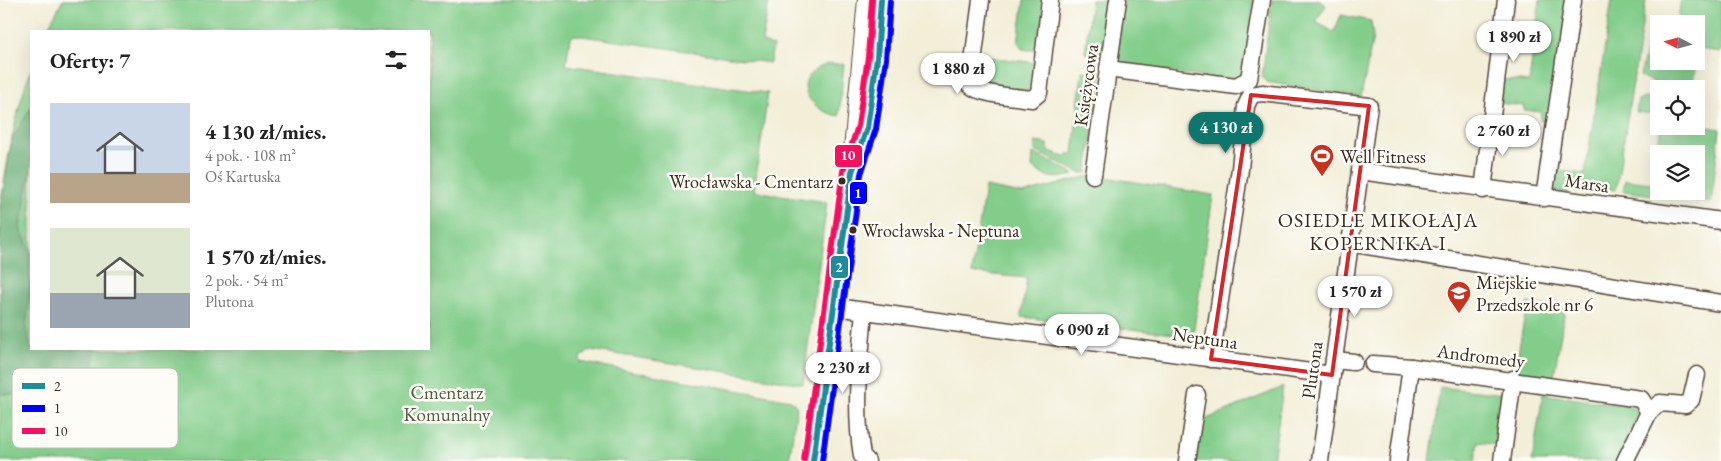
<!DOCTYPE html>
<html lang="pl">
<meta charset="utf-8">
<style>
body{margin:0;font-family:"EB Garamond",serif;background:#f2f2f2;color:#222;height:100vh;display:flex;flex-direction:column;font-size:19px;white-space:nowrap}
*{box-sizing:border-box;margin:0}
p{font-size:16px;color:#767676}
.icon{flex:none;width:28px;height:28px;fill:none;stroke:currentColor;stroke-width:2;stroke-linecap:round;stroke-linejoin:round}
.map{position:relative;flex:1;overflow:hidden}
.sheet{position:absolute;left:30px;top:30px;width:400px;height:320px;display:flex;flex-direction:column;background:#fff;border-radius:0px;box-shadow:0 5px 20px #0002}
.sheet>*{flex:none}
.needle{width:32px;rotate:276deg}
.tools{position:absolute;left:1650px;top:15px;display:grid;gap:10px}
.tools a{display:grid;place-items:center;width:55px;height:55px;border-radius:0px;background:#fff;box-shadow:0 5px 20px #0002;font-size:25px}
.price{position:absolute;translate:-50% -42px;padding:0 11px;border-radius:18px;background:#fff;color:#222;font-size:16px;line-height:32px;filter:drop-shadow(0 1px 2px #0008)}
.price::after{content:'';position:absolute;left:50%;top:30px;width:15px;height:11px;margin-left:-8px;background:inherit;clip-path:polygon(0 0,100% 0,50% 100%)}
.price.on{background:#0f766e;color:#fff}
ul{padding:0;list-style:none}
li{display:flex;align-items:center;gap:15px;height:125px;padding:0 20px}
li span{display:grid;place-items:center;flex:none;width:140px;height:100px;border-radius:0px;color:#555}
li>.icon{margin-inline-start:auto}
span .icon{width:60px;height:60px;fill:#fffc;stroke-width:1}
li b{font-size:21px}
h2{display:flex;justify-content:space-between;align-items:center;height:60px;padding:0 20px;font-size:21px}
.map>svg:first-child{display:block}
</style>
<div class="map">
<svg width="1721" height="461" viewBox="0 0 1721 461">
<rect width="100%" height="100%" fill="#fdfcf7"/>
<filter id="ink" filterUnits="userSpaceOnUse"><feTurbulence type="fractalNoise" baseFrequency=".02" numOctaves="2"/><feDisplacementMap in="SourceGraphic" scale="10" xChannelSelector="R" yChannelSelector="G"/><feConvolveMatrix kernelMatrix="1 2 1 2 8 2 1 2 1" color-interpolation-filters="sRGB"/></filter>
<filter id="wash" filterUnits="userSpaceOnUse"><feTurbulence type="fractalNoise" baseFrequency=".0096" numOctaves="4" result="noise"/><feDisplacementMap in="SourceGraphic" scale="20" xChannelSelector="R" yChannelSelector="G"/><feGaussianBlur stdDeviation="1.12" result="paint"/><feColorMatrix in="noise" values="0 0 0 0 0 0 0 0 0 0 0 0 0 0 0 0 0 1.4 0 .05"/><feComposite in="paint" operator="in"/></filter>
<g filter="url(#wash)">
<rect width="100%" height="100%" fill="#f2eed8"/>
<g fill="#83cd8b" stroke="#5f7c54" fill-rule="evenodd">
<path d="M63,0H769L762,42L773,46L770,63L575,35L570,38L566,65L768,93L754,191L827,202L803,384L590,350L585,355H581L580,362L791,400L797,407L789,461H0V207C7,161 15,113 31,69V349H429V31H46Z"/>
<polygon points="1024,0 1045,0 1039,51 1022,49 1018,42"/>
<polygon points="1091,0 1114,0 1106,56 1085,53"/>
<polygon points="1124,0 1254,0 1243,76 1237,82 1115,64"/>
<polygon points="1272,0 1318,0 1326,5 1316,22 1334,32 1341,15 1371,21 1373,37 1361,97 1266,82 1262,76"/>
<polygon points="1540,0 1569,0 1550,122 1540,121 1541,112 1524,110 1524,106 1498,103 1500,79 1529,82"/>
<polygon points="1612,0 1646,0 1616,190 1570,184 1568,194 1554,191 1550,186 1552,170 1585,174"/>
<polygon points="1681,0 1721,0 1721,52 1698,49 1693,83 1666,88 1640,76 1647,49 1659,50 1659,61 1696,61 1696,24 1677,24"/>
<polygon points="980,56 1037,63 1031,91 981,88 977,77 981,77 983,69 979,68"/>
<path d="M827,64H844L839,116C807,110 788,78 827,64Z"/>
<polygon points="1082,71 1101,73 1087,173 1080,173 1035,151 1035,142 1048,144 1048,152 1057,153 1057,155 1067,157 1068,154 1073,154"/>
<polygon points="1659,95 1659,115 1636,112 1638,100"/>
<path d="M1696,125L1720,129L1711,203L1623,191L1625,180L1652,183L1661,126ZM1659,154H1696V191H1659Z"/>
<path d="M1033,153L1071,172L1074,175C1053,179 1049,180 1032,167Z"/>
<polygon points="1093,175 1213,195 1193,336 1021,317 1027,278 972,273 985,187 1022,194"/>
<polygon points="1527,303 1565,309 1554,376 1515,371"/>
<polygon points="1283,387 1273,461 1196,461 1202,421"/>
<polygon points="1440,387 1505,394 1497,445 1478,442 1475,461 1430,461"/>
<polygon points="1543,394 1641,408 1617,461 1532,461"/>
</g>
<polygon fill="#6ab077" stroke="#526d4a" points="31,107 31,169 20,228 29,248 30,286 26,329 31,349 96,349 89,395 0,394 0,207 12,140"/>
</g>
<g filter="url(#ink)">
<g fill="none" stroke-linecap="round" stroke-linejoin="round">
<defs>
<g id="minor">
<path d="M981,0L970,85C979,95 1018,97 1032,99L1039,93L1050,0"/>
<polyline points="1108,69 1236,86 1249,79 1262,0"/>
<polyline points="1360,171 1721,221"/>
<polyline points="1093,175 1118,0"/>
<polyline points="1483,190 1506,0"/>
<polyline points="1544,198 1573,0"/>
<polyline points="1349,243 1721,303"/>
<polyline points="836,307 1332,375"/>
<path d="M864,311C860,359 854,408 862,456L867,461"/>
<polyline points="1211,359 1240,169 1246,106 1251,95 1262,93 1369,106 1320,461"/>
<polyline points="1334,360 1354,362"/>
<polyline points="1373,364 1411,367"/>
<polyline points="1649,412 1660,403 1685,405 1691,400 1697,375"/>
<polyline points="1187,461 1197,395"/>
<polyline points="1398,461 1411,367 1641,399 1649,412 1625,461"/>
<polyline points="1502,461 1513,379"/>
</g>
<polyline id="major" points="813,461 852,172 868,0"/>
</defs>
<use href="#minor" stroke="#56473a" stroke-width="19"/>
<use href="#major" stroke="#56473a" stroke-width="22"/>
<use href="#minor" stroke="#fff" stroke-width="16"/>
<use href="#major" stroke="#fff" stroke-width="20"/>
<defs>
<polyline id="bus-1" points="813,461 852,172 867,128 877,58 881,0"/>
<polyline id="bus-2" points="822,461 861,174 876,129 886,59 890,1"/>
<polyline id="bus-3" points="804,460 843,171 858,126 868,57 872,0"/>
</defs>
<use href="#bus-1" stroke="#fdfcf7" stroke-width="10"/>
<use href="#bus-2" stroke="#fdfcf7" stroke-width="10"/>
<use href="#bus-3" stroke="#fdfcf7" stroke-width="10"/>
<use href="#bus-1" stroke="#1e8c9b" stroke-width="6"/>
<use href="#bus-2" stroke="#00f" stroke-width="6"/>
<use href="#bus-3" stroke="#f61160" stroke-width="6"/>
</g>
</g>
<path fill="none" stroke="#d62828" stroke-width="4" stroke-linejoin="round" d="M1251,95L1369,106L1332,375L1211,359Z"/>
<defs>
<symbol id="stadium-pin" viewBox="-11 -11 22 30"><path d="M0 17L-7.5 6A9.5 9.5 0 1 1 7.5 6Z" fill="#c8321e" stroke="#fdfcf7"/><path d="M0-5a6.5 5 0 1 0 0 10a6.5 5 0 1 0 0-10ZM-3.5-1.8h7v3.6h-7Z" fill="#fff"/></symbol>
<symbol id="school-pin" viewBox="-11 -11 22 30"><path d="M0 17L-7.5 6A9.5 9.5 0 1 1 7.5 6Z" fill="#c8321e" stroke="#fdfcf7"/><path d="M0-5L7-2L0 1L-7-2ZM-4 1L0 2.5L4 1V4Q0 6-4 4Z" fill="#fff"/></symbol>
</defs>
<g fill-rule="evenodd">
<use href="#stadium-pin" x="1308" y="142" width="28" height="38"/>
<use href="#school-pin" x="1445" y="279" width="28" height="38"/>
</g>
<g fill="#3b2a1e" stroke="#fdfcf7" stroke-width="2">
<circle cx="842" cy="181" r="4.5"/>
<circle cx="853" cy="230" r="4.5"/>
</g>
<g text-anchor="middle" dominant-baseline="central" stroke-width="5" stroke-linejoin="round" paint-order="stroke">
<g font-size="18" fill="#3b2a1e" stroke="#fdfcf7" text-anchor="end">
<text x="833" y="181">Wrocławska - Cmentarz</text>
<text x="862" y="230" text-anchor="start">Wrocławska - Neptuna</text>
</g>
<g font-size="19" fill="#3b2a1e" stroke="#fdfcf7">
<text transform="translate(1086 85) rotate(-82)">Księżycowa</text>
<text transform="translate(1587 183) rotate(8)">Marsa</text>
<text transform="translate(1205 338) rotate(8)">Neptuna</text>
<text transform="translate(1481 356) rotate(7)">Andromedy</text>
<text transform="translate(1312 370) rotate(-82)">Plutona</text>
</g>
<g font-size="19" fill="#3b2a1e" stroke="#fdfcf7" text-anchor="start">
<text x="1340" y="156">Well Fitness</text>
<text x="1476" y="282">Miejskie<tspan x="1476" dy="22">Przedszkole nr 6</tspan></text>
</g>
<g font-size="19" fill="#515b3f" stroke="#fdfcf7">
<text x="447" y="392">Cmentarz<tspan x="447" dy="22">Komunalny</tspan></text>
</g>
<g font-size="20" letter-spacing="1" fill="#3b2a1e" stroke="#fdfcf7">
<text x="1378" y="220">OSIEDLE MIKOŁAJA<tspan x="1378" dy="23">KOPERNIKA I</tspan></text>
</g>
</g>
<rect x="12" y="368" width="166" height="80" rx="8" fill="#fdfcf7" stroke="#c3bdb6" stroke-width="1"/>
<rect x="22" y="383" width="23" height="6" fill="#1e8c9b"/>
<rect x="22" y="405" width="23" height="7" fill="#00f"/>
<rect x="22" y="428" width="23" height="6" fill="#f61160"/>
<g font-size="14" fill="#3b2a1e">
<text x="54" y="391">2</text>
<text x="54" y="413">1</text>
<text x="54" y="436">10</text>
</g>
<g stroke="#fdfcf7" stroke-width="2">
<rect x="834" y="144" width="29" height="24" rx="5" fill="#f61160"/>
<rect x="849" y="181" width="19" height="24" rx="5" fill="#00f"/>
<rect x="830" y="255" width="19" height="24" rx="5" fill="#1e8c9b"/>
</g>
<g font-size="14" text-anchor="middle" font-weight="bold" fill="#fff">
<text x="848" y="160">10</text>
<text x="858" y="198">1</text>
<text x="839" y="272">2</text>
</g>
</svg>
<div class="tools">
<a><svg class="needle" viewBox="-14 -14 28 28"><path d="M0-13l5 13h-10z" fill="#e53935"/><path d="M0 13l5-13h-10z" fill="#767676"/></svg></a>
<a><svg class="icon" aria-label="locate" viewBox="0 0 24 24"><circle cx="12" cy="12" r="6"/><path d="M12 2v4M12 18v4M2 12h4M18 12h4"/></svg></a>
<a><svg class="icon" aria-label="layers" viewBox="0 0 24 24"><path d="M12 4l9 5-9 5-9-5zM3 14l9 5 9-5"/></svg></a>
</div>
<b class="price" style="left:1514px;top:63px">1 890 zł</b>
<b class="price" style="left:958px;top:95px">1 880 zł</b>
<b class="price on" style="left:1226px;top:154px">4 130 zł</b>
<b class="price" style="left:1503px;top:157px">2 760 zł</b>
<b class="price" style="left:1355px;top:318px">1 570 zł</b>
<b class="price" style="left:1082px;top:356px">6 090 zł</b>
<b class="price" style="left:843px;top:394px">2 230 zł</b>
<section class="sheet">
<h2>Oferty: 7<svg class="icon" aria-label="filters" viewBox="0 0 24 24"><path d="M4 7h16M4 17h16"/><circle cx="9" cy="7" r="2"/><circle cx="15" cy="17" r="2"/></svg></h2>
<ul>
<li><span style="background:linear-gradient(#c9d6e8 70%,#b9a48a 0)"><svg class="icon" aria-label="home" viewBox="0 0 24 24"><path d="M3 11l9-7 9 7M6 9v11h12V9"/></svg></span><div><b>4 130 zł/mies.</b><p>4 pok. · 108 m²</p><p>Oś Kartuska</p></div></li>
<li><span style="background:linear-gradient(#dfe7d0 65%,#9aa5b1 0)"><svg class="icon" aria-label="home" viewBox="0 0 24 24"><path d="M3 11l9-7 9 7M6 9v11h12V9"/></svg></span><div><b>1 570 zł/mies.</b><p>2 pok. · 54 m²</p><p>Plutona</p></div></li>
</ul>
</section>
</div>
